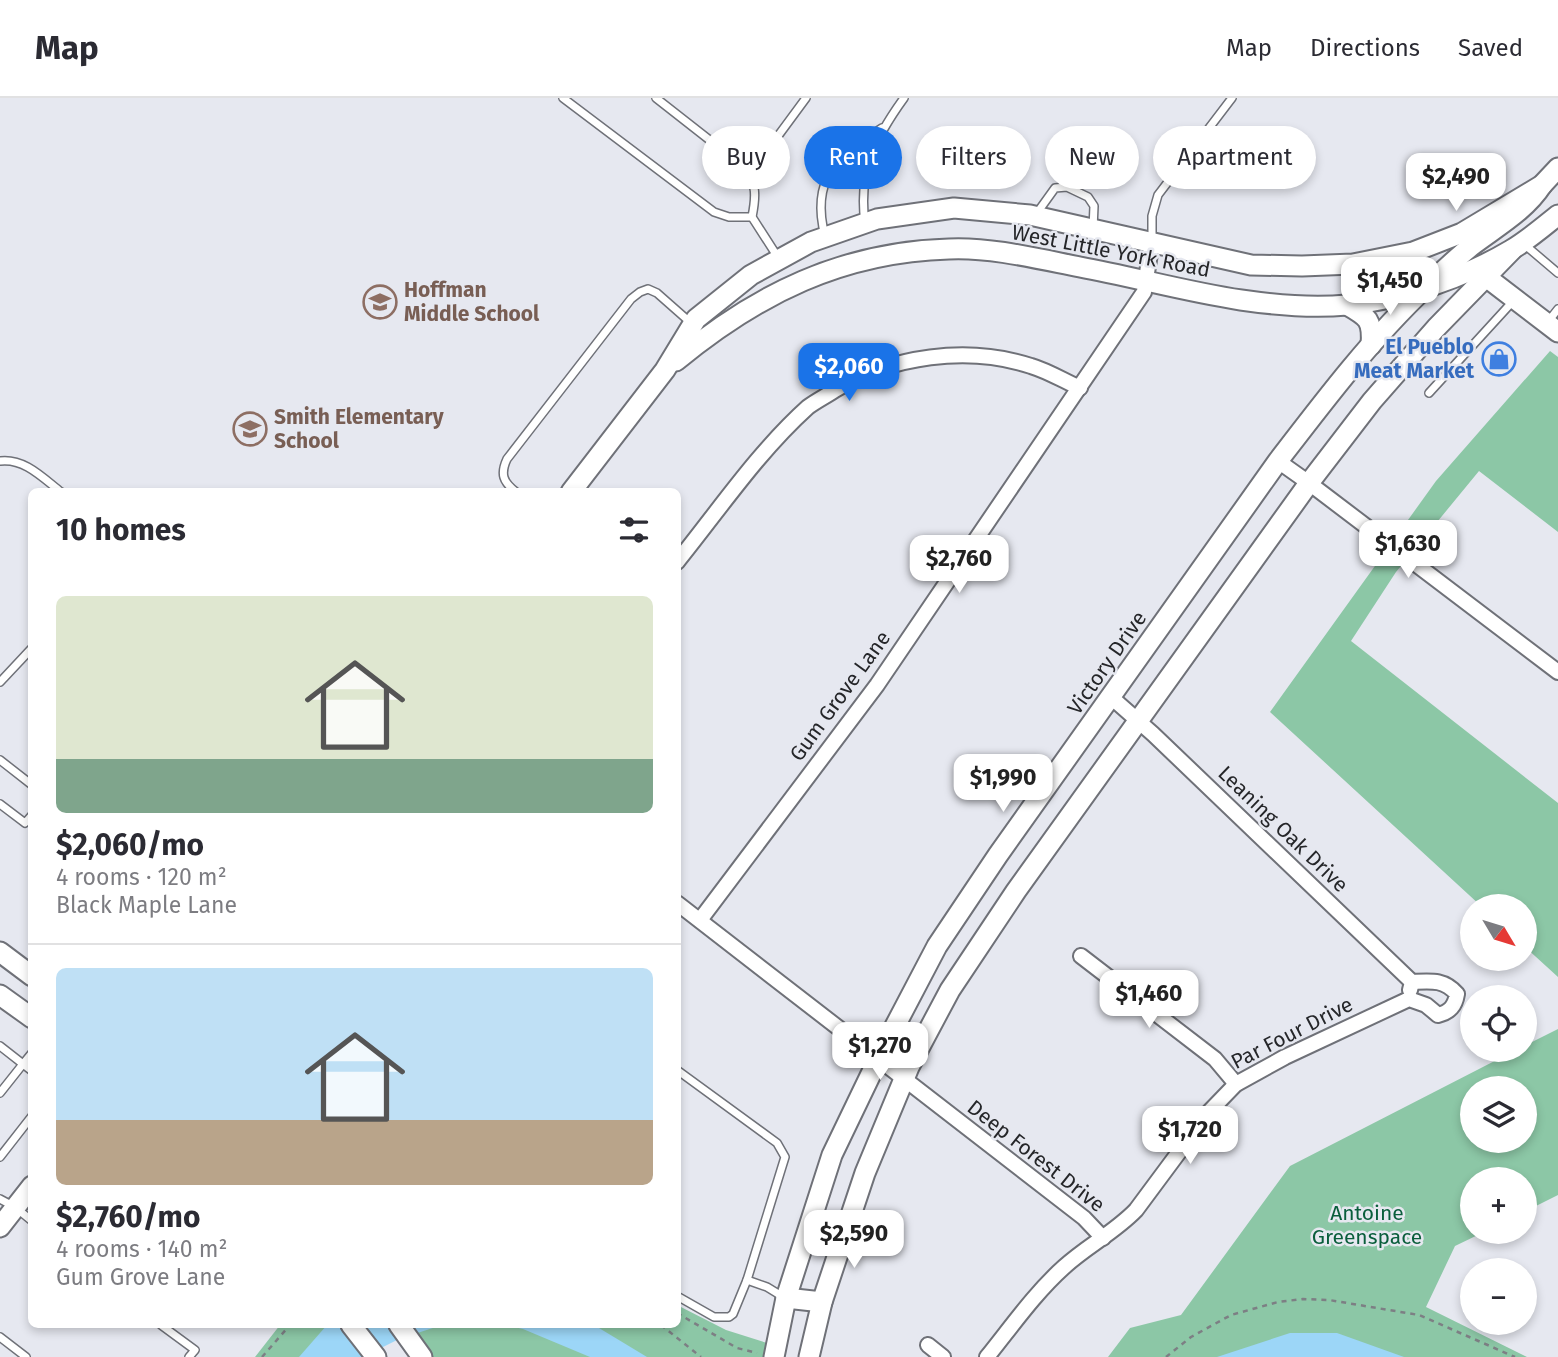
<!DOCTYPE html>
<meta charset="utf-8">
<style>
body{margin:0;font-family:"Fira Sans",sans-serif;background:#f2f2f3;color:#2b2b33;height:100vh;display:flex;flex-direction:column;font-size:26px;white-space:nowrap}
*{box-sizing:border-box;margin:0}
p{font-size:23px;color:#7c7c81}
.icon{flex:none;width:38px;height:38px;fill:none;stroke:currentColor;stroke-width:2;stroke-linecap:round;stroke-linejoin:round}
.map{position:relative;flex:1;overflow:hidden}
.details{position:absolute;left:28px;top:390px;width:653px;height:840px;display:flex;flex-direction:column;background:#fff;border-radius:10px;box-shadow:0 4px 10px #0003}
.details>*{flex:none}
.banner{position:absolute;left:702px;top:28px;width:665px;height:63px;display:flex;gap:14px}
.needle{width:46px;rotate:128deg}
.buttons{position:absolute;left:1460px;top:796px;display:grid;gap:14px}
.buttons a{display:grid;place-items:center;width:77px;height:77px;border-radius:50%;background:#fff;box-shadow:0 4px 10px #0003;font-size:35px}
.price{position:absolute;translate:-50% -60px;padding:0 16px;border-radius:14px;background:#fff;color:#222;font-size:23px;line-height:46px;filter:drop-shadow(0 2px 4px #0008)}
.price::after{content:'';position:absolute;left:50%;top:42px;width:21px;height:16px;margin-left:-10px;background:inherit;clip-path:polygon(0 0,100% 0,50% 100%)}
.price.selected{background:#1a73e8;color:#fff}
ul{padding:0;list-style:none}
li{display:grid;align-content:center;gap:14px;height:371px;padding:0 28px}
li+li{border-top:2px solid #e1e1e2}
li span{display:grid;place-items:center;height:217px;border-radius:10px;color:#555}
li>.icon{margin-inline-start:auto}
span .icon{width:126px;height:126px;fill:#fffc;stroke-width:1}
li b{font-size:30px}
h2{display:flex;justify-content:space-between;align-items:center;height:84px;padding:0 28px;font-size:30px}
.tag{padding:0 24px;border-radius:32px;background:#fff;box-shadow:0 4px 10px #0003;font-size:24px;line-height:63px}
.tag.selected{background:#1a73e8;color:#fff}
header{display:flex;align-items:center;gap:42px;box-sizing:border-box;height:98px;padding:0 35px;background:#fff;border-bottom:2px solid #e1e1e2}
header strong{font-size:33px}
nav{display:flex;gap:38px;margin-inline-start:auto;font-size:24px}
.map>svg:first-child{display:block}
</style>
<header>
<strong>Map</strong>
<nav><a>Map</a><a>Directions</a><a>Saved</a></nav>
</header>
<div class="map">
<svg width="1558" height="1259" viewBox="0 0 1558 1259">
<rect width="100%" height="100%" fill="#e6e8f0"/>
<g fill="#8cc7a6" fill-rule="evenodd">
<polygon points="1550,253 1558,259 1558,434 1479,373 1396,474 1351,543 1558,705 1558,879 1524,848 1524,808 1481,808 1270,614 1436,383"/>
<path d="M1558,931V1097L1524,1114V1082H1472V1134H1484L1455,1148L1426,1209L1527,1259H1108L1130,1230L1181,1217L1290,1068L1516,952H1524V948ZM1472,990H1524V1043H1472Z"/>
<polygon points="677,1207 726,1232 767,1245 765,1259 431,1259 407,1227 677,1227"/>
<polygon points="280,1227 338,1227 361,1259 255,1259"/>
</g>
<g fill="#9cd6f7">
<polygon points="327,1227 442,1227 399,1241 363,1259 299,1259"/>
<polygon points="506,1227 594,1227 647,1259 590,1259 523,1231"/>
<polygon points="1290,1235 1337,1235 1404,1259 1217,1259"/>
</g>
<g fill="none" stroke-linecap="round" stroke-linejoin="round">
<defs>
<g id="lane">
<polyline points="563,0 714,114 729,119 752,119"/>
<path d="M656,0L744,69C757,85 756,99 752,119L779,161"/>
<polyline points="750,76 806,0"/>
<polyline points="1037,115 1055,90 1067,89 1088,99 1094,108 1093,131"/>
<path d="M865,125C858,74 875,40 904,0"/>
<path d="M825,138C810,80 837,59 882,30"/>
<polyline points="1152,143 1152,118 1158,97 1232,0"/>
<polyline points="1525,147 1558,175"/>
<polyline points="1547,225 1558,211"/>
<polyline points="1429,295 1515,201"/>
<path d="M0,363C24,360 42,379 61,394"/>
<path d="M516,394C503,384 500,376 507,361L631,201L640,194L648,191L657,195L691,225"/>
<polyline points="0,584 32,550"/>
<polyline points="0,662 32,687"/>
<polyline points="0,706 25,725 32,717"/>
<polyline points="0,948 23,966 0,995"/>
<polyline points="32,955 23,966 32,973"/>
<polyline points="677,972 777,1045 785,1059 747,1182 733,1216 729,1219 714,1219 677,1198"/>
<polyline points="0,1059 32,1018"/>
<polyline points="0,1101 15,1109 32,1123"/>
<polyline points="747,1182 767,1189 785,1200"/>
<polyline points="161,1227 195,1252 189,1259"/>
<polyline points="0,1239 26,1259"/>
</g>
<g id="street">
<polyline points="1278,363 1309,385 1558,574"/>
<path d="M677,464C719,412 758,354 808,309C816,303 826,298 835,292C892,258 967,247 1031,268C1048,273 1064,283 1080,290"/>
<polyline points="1111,599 1153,636 1412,884 1410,892"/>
<polyline points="677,805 1084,1120 1103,1140"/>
<polyline points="700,822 877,587 1144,194 1152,143"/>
<polyline points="1081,858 1215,961 1236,986"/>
<polyline points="928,1247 943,1259"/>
<path d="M987,1259C1012,1228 1035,1195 1064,1169C1087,1148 1115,1134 1136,1112L1208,1015L1236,986L1285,959L1409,901L1426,907L1438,917C1450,914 1455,908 1457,896C1444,881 1431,883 1412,884"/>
</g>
<g id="secondary">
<polyline points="1477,172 1558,234"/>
<path d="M1347,207C1368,219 1373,222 1371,247"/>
<path d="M676,263C757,196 842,154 949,151C991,149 1039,161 1080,169C1134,179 1187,194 1241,202C1275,207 1313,210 1347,207C1399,202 1466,179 1511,152C1528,142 1543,129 1558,117"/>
<polyline points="571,394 665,272 696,221 751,177 811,144 877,121 954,110 1030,117 1251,167 1302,168 1353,166 1413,154 1462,135 1542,87 1558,70"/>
<polyline points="0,854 32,878"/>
<polyline points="0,897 32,920"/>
<polyline points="0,1129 32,1088"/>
<polyline points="786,1200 822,1204"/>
<polyline points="351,1227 376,1259"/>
<polyline points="399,1227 422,1259"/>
<path d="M774,1259L786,1200L832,1057L883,951L937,848L998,757L1278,363C1324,303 1371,241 1426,189C1442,174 1457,159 1474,146C1498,128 1526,112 1542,87"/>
<polyline points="809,1259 822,1204 865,1075 909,969 950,892 1016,793 1309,385 1372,303 1436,230 1512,152"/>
</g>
</defs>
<use href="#lane" stroke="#6f7178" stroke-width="10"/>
<use href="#street" stroke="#6f7178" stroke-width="18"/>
<use href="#secondary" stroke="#6f7178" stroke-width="23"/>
<g stroke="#7d7f84" stroke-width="2.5" stroke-dasharray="5 5" stroke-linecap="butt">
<polyline points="677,1215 737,1250 757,1255"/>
<polyline points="661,1227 701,1259"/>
<polyline points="262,1259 290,1227"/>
<polyline points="1166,1259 1191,1239 1231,1217 1278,1204 1303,1201 1329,1202 1419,1217 1515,1259"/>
</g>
<use href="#lane" stroke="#fff" stroke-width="7"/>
<use href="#street" stroke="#fff" stroke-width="14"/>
<use href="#secondary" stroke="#fff" stroke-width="19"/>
</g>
<defs>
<symbol id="school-ring" viewBox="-11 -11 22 22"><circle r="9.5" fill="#e6e8f0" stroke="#8d6e63" stroke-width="1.5"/><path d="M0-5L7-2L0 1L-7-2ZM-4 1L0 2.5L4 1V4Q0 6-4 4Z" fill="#8d6e63"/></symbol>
<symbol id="shop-ring" viewBox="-11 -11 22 22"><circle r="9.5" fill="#e6e8f0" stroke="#3f7fe0" stroke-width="1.5"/><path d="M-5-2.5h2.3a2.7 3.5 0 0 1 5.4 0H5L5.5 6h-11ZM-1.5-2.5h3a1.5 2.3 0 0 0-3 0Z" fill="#3f7fe0"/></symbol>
</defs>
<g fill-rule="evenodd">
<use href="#school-ring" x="361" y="185" width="38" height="38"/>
<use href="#shop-ring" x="1480" y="242" width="38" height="38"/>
<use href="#school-ring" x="231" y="312" width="38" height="38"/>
</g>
<g text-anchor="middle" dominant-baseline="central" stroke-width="5" stroke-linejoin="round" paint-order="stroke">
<g font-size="21" fill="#252629" stroke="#e6e8f0">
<text transform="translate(1111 153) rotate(11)">West Little York Road</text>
<text transform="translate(1107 565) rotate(-55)">Victory Drive</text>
<text transform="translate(840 598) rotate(-54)">Gum Grove Lane</text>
<text transform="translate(1283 731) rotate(44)">Leaning Oak Drive</text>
<text transform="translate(1292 935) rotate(-27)">Par Four Drive</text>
<text transform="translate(1036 1058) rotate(38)">Deep Forest Drive</text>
</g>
<g font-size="21" font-weight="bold" fill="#785e54" stroke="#e6e8f0" text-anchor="start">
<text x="404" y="192">Hoffman<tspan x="404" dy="24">Middle School</tspan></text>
<text x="274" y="319">Smith Elementary<tspan x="274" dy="24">School</tspan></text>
</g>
<g font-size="21" font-weight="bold" fill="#366cbe" stroke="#e6e8f0" text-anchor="end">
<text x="1474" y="249">El Pueblo<tspan x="1474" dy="24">Meat Market</tspan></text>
</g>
<g font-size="21" fill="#0a5e3c" stroke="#e6e8f0">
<text x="1367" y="1115">Antoine<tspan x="1367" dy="24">Greenspace</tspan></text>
</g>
</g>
</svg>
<div class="buttons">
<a><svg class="needle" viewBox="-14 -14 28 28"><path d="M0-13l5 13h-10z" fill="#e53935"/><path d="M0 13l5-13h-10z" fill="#7c7c81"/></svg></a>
<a><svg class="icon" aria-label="locate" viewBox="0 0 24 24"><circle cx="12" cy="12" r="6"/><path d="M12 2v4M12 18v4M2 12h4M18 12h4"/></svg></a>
<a><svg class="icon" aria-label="layers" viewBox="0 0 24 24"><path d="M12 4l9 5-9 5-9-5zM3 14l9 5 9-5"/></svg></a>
<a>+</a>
<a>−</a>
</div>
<b class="price" style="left:1456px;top:115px">$2,490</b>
<b class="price" style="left:1390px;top:219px">$1,450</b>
<b class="price selected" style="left:849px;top:305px">$2,060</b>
<b class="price" style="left:1408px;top:482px">$1,630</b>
<b class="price" style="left:959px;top:497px">$2,760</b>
<b class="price" style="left:1003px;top:716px">$1,990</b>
<b class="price" style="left:1149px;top:932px">$1,460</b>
<b class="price" style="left:880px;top:984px">$1,270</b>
<b class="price" style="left:1190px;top:1068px">$1,720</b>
<b class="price" style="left:854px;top:1172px">$2,590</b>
<div class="banner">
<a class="tag">Buy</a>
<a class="tag selected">Rent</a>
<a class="tag">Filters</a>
<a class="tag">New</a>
<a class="tag">Apartment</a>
</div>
<section class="details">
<h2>10 homes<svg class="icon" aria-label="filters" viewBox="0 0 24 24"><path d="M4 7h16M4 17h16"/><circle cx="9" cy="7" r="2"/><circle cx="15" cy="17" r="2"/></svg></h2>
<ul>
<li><span style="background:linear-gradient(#dfe7d0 75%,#7fa58c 0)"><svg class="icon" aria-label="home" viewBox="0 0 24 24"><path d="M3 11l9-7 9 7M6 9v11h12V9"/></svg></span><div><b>$2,060/mo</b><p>4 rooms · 120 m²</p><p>Black Maple Lane</p></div></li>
<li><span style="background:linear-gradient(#bfe0f5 70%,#b9a48a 0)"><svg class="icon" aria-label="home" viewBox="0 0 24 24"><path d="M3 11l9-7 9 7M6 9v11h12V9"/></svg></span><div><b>$2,760/mo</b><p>4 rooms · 140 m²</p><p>Gum Grove Lane</p></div></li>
</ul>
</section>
</div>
